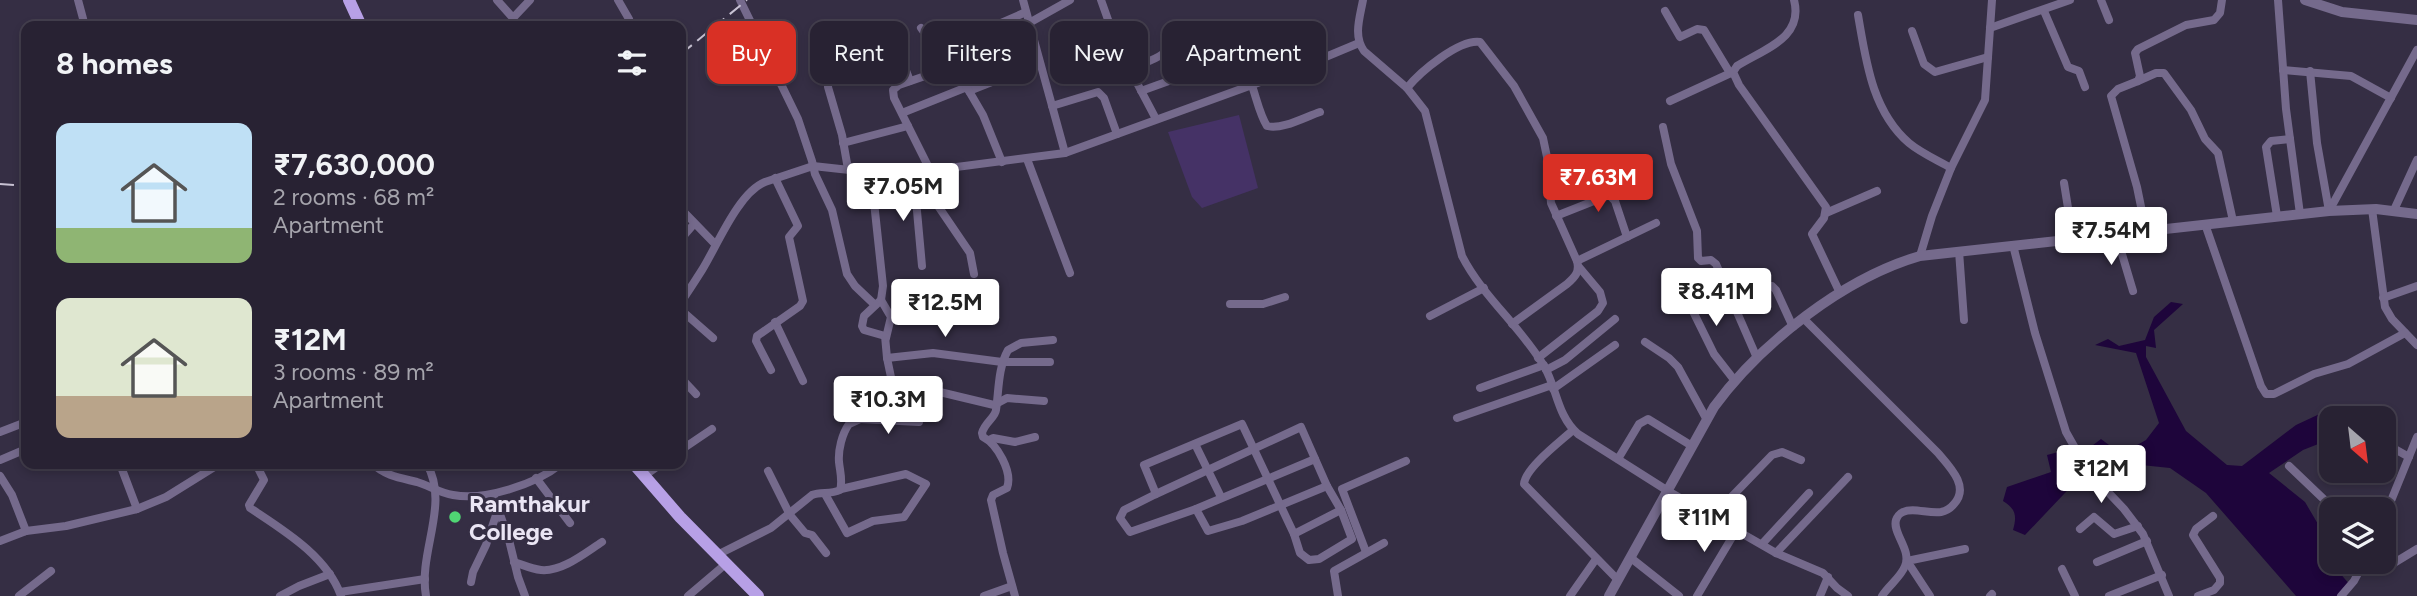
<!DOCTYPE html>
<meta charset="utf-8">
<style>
body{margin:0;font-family:Figtree,sans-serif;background:#342f3f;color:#f1f3f6;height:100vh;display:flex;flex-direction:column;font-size:26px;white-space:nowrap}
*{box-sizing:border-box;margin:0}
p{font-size:23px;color:#a5a4ac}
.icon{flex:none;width:38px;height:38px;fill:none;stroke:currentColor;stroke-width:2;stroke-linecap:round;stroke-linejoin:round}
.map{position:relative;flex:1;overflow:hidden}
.details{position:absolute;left:21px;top:21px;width:665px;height:448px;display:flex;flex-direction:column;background:#282233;border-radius:14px;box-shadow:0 4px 10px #0003,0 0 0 2px #443f4e}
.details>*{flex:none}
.top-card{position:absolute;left:707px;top:21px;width:665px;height:63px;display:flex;gap:14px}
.needle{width:46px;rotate:152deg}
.controls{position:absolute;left:2319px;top:406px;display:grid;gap:14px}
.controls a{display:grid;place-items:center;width:77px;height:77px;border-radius:14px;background:#282233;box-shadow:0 4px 10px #0003,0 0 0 2px #443f4e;font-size:35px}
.price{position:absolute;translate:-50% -60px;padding:0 16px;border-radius:7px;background:#fff;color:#222;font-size:23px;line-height:46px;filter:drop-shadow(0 2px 4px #0008)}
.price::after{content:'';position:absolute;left:50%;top:42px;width:21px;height:16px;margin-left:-10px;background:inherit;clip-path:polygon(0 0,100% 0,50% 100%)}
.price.on{background:#d93025;color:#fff}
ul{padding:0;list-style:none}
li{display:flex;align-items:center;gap:21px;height:175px;padding:0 35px}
li span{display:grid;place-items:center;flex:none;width:196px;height:140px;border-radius:14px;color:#555}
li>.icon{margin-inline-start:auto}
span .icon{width:84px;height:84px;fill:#fffc;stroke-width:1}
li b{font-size:30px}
h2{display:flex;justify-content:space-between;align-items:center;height:84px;padding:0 35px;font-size:30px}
.pill{padding:0 24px;border-radius:14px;background:#282233;box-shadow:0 4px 10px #0003,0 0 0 2px #443f4e;font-size:24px;line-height:63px}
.pill.on{background:#d93025;color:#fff}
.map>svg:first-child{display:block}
</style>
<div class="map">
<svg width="2417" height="596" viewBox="0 0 2417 596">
<rect width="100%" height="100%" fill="#352e44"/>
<polygon fill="#453266" points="1239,115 1258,188 1202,208 1192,197 1168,132"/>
<g fill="#1e053b">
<polygon points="2171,302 2183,304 2154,330 2156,348 2146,346 2146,357 2186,431 2227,465 2242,466 2296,425 2326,411 2343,418 2331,418 2331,439 2303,450 2269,473 2305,502 2325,536 2322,552 2350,585 2340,596 2296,596 2206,493 2170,468 2122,463 2096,472 2089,466 2080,452 2084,452 2101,439 2121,454 2146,440 2159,423 2136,353 2095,345 2108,339 2119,346 2145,340 2154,317"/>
<path d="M2062,451H2073L2083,474L2025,535L2013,530C2017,516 2016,509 2003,501L2007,487L2051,472L2047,455Z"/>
</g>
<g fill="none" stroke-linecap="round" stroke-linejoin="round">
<g stroke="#756a8c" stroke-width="8">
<polyline points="78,0 85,26"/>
<polyline points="497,0 513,18 530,0"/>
<polyline points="618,0 629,19"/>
<polyline points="740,0 798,119 812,161 815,174 832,210 847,274 855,286 875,305"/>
<polyline points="1023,0 1065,153"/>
<polyline points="1101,0 1117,45 1156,119"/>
<path d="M1363,0C1360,17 1353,36 1364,51L1407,88L1425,111L1462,256C1483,297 1521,327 1544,366C1557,388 1557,416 1578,434L1668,491L1776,553L1823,573L1837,588L1848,596"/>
<path d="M1794,0C1804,38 1764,49 1737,66L1733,72L1739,85L1826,207L1824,218L1812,234L1840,293"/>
<polyline points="2101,0 2109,20"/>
<polyline points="2278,0 2286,109 2300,214"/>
<polyline points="1665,11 1680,37 1697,29 1704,30 1730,73"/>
<polyline points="2044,11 2068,67 2079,71 2085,87"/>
<path d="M1858,15C1866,61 1872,111 1909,143C1921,153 1937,160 1951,168"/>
<polyline points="1029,23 1070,0"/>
<polyline points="831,26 828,87 842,135 848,169"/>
<polyline points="1263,27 1288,52 1295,70"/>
<polyline points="921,28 934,46 950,57"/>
<polyline points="1990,28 2070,0"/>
<polyline points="1912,31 1924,64 1935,72 1988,57"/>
<polyline points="895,42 910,81"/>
<path d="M1129,69C1140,64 1154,61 1164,53C1193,33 1177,25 1220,26"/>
<polyline points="2283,70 2351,76 2391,98"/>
<polyline points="2310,71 2317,143 2329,211"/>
<polyline points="2138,81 2156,73 2164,73 2191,110 2205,139 2218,153 2233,221"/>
<path d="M1407,88C1420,72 1459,39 1480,42L1514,86L1543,138L1547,157L1551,203L1577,261C1580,272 1575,277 1567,284L1512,324"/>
<polyline points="969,91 1040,63"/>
<path d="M1141,91L1233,58C1255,72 1254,106 1267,126C1282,130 1305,117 1320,112"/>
<polyline points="1670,101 1733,72"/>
<polyline points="1052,106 1098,92 1104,98 1117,134"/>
<polyline points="902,113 967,87"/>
<polyline points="1663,127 1671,164 1697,231 1698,258 1701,261 1711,260 1716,264 1757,358"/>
<polyline points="843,143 908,126"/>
<polyline points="1027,159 1070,273"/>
<polyline points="1002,162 983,115 952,62 949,53 962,40 1026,12"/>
<polyline points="931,172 894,98 893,90 899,85 954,66"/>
<polyline points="919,173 919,178 970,253 974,274"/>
<polyline points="871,174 883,286 881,300 864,316 862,326 864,330 885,336 887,358 892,382"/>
<polyline points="919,178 919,191 916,200 922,266"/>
<polyline points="2064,183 2073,239"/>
<polyline points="681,209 715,244"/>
<polyline points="2372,209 2385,307 2392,319 2417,345"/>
<polyline points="2394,210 2417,160"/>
<polyline points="2329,211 2417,50"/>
<polyline points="1826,213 1877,191"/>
<polyline points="1556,216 1609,195 1615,201 1627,237"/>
<polyline points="2277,216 2266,147 2271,141 2290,139"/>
<polyline points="2205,224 2261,386 2266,394 2274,394 2314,374 2348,364 2405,333"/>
<polyline points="2146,231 2137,187 2111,96 2118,89 2138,81 2140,76 2135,53 2138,49 2186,25 2214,20 2220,13 2222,0"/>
<polyline points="2116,234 2133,291"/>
<polyline points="681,239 694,224"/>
<polyline points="2013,245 2035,333 2066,432 2088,471 2124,509 2143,534 2169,596"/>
<polyline points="1959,251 1964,320"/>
<polyline points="1920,256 1932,216 1951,168 1985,100 1992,0"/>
<polyline points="1577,261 1656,223"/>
<polyline points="1681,287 1714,354 1735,381"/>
<polyline points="2383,298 2417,286"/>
<polyline points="881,300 891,317 886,338"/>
<polyline points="1732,301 1760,288 1772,286 1776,290 1793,327"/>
<path d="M681,302C688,292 695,281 702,270C717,246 738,193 765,182L813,166L895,175L1065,153L1304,66L1359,43"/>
<polyline points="1230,304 1263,304 1285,297"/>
<polyline points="681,310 713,338"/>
<polyline points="1430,316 1484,288"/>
<path d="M1804,319L1938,453C1950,467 1970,487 1954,504C1950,509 1946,511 1941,512C1929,514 1913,507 1903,512C1900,513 1897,517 1896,520C1892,533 1912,550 1905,566C1901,577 1888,586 1882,596"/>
<polyline points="775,322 803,381"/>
<polyline points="1645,342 1669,358 1678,367 1707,420"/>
<polyline points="887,358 933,353 1002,362 1050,362"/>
<polyline points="1538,358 1598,311 1603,303 1600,292 1579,267"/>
<polyline points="771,370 756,341 757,336 800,306 803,301 789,237 798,226 775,178"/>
<polyline points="1546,370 1565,360 1615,319"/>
<polyline points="681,378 696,394"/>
<polyline points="1480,388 1544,365"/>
<polyline points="1553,389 1615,345"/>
<polyline points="1457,418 1552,385"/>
<polyline points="860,419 919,422"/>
<path d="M1573,430C1561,441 1525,468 1524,484L1618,580"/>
<polyline points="0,432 26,422"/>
<polyline points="989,440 993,438 1015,442 1035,437"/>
<polyline points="2384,443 2409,457"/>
<polyline points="1195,444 1221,497"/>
<polyline points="681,450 712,429"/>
<polyline points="1315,459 1196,509 1208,531 1242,521 1327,486"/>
<polyline points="1618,459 1639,424 1648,419 1692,446"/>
<polyline points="0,460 26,449"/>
<polyline points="120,464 137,509"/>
<path d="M256,464L264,480L249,505L250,508C283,530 327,556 341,596"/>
<path d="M373,464C385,476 401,478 417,482C430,486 440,493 453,495C485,501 536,484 561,464"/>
<polyline points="2289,466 2334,509"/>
<polyline points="768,471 790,515 805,533 812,535 826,553"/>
<polyline points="0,476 12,495 26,531"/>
<polyline points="644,476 661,464"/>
<polyline points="536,478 570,523"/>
<polyline points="493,494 509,540 518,577 525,596"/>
<polyline points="825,494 847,533 873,521 904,517 926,484 906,474 841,489"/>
<polyline points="1156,494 1301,427 1327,486 1341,510 1352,539 1319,559 1309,560 1300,553 1294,534"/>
<polyline points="1196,509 1130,532 1120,518 1124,510 1156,494 1144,465 1242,424 1294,534 1341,510"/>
<polyline points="1713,516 1772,455 1782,452 1801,460"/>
<polyline points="2384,518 2417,437"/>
<polyline points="2080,529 2094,517 2114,534 2138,526"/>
<polyline points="0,541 26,531 66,526 137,509 166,497 219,464"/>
<polyline points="1762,544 1809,493"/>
<polyline points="1366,552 1342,489 1406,461"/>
<polyline points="1776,553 1848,477"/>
<path d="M717,555L771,528L812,495C821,491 830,495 840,490C843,481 840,472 839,462C838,450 842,434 849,424L860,419L869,412L868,383L871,380L923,388L994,405L1007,398L1044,401"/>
<polyline points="1631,558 1679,596"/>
<path d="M514,562C523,565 532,569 541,570C562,572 585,553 602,542"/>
<polyline points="2097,562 2147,541"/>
<polyline points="2379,562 2389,566 2417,549"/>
<polyline points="2062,569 2075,596"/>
<polyline points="471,582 473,572 486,545 498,509"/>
<polyline points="340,592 425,579"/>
<polyline points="19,596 51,571"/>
<polyline points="280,596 299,586 330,574"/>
<path d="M426,596C418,552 450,505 427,464"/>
<polyline points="688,596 721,568"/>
<polyline points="984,596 1012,586"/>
<path d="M1015,596L1003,553L991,500L993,495L1007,488C1013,472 997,444 983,437L982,433C985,422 995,418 996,410C999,389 998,368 1008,350L1021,343L1053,340"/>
<polyline points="1338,596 1334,571 1384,543"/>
<polyline points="1570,596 1596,559"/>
<polyline points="1697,596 1737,529"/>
<polyline points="1820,596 1828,577"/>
<polyline points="1930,596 1907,561 1965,549"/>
<polyline points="1990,596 1992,594"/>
<polyline points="2109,596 2162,575"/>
<polyline points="2198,596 2214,590 2220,583 2220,578 2193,535 2196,529 2213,516"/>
<polyline points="2341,596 2354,581 2364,562"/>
</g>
<g stroke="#756a8c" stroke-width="10">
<polyline points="2305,0 2342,12 2417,20"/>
<path d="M1609,596L1714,407C1761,343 1844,278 1920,256L2329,211L2376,209L2417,214"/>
</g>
<g stroke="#b7a0e6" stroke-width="12">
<polyline points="349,0 361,26"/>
<polyline points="634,464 680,517 758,596"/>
</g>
<g stroke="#c8c2d3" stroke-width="2" stroke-dasharray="14 7" stroke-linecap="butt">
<polyline points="681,54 747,0"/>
<polyline points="0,184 26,186"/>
</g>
</g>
<circle fill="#50d674" stroke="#352e44" stroke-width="2.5" cx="455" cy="517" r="7"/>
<g text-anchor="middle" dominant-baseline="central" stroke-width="6" stroke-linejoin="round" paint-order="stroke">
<g font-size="24" font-weight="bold" fill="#eae5f4" stroke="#352e44" text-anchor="start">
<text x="469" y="503">Ramthakur<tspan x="469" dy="28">College</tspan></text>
</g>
</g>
</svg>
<div class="controls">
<a><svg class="needle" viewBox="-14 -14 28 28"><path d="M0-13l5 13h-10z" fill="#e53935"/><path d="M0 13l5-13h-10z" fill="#a5a4ac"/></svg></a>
<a><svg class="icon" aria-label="layers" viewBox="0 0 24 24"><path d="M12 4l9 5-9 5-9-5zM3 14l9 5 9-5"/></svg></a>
</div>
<b class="price on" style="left:1598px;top:214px">₹7.63M</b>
<b class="price" style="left:903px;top:223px">₹7.05M</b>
<b class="price" style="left:2111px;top:267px">₹7.54M</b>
<b class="price" style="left:1716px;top:328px">₹8.41M</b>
<b class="price" style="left:945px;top:339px">₹12.5M</b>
<b class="price" style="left:888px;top:436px">₹10.3M</b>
<b class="price" style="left:2101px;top:505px">₹12M</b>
<b class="price" style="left:1704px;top:554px">₹11M</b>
<div class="top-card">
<a class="pill on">Buy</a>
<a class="pill">Rent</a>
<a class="pill">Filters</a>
<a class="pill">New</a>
<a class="pill">Apartment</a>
</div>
<section class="details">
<h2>8 homes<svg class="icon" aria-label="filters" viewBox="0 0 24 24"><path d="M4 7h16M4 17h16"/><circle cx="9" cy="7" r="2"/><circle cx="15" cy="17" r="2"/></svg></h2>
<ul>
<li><span style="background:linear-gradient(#bfe0f5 75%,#8fb573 0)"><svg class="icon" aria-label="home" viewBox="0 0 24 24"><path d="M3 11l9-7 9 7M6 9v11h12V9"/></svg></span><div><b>₹7,630,000</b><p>2 rooms · 68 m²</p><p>Apartment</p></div></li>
<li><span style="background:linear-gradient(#dfe7d0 70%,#b9a48a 0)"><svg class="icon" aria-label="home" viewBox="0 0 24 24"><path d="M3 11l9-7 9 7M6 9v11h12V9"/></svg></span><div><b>₹12M</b><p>3 rooms · 89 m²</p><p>Apartment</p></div></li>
</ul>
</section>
</div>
